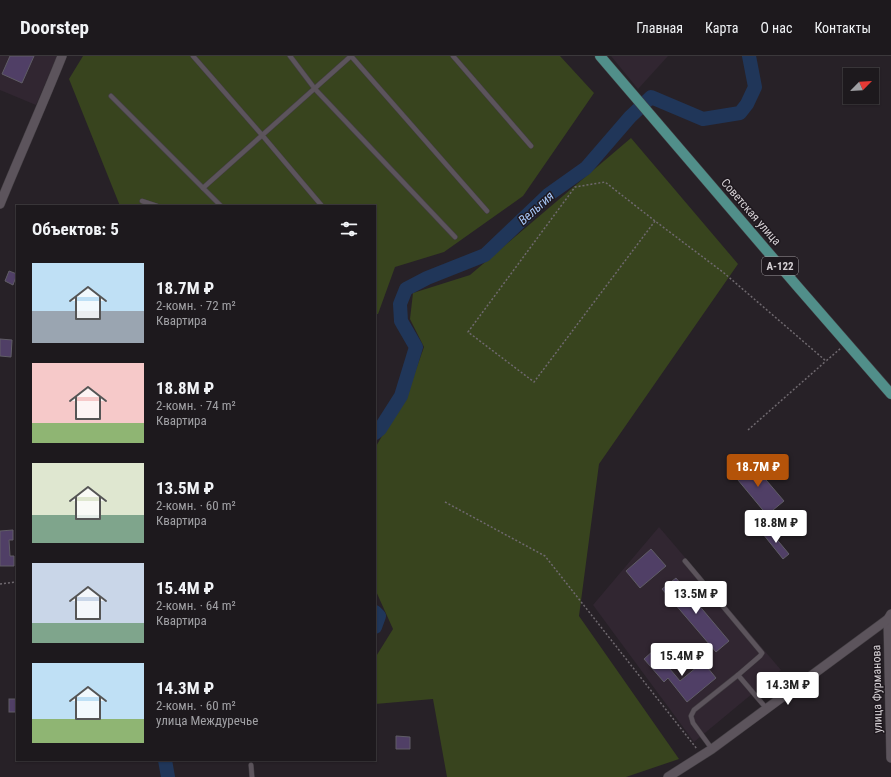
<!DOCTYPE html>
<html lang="ru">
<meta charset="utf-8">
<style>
body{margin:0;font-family:"Roboto Condensed",sans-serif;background:#2a262a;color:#f1f3f6;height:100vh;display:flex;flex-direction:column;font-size:15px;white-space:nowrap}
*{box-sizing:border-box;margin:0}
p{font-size:13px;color:#a0a0a4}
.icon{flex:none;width:22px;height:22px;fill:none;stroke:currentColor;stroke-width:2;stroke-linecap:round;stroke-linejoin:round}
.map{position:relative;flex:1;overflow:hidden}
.drawer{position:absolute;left:16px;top:149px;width:360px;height:556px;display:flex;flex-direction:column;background:#1d191d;border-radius:0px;box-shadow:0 1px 3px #0004,0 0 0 1px #3b383b}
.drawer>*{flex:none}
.needle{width:26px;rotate:66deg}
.fabs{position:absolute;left:843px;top:12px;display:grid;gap:8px}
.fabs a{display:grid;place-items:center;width:36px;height:36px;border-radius:0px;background:#1d191d;box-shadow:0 1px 3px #0004,0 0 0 1px #3b383b;font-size:20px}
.price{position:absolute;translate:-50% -34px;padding:0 9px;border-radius:4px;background:#fff;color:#222;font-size:13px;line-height:26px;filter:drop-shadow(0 1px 2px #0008)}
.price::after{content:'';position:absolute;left:50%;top:24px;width:12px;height:9px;margin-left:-6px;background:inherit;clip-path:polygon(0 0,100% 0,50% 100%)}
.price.on{background:#b45309;color:#fff}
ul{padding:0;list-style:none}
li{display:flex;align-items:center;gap:12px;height:100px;padding:0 16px}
li span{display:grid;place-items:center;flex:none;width:112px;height:80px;border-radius:0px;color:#555}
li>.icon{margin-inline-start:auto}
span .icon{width:48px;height:48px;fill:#fffc;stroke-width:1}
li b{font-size:17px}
h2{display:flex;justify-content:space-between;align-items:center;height:48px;padding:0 16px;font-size:17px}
header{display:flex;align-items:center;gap:24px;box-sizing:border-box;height:56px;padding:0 20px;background:#1d191d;border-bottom:1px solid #3b383b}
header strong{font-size:19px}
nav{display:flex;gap:22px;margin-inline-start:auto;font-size:14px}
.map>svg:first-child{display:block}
</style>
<header>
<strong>Doorstep</strong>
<nav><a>Главная</a><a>Карта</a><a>О нас</a><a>Контакты</a></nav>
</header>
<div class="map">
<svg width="891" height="721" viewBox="0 0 891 721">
<rect width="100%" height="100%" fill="#272127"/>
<g fill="#312631">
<polygon points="0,0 57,0 36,49 0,34"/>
<polygon points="611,0 668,0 638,33"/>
<polygon points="659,471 781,614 694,686 593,549"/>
</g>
<g fill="#38441e">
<polygon points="83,0 560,0 594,37 523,140 444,196 395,211 378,258 375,258 375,150 120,150 69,23"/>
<polygon points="631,82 738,208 599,408 579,560 679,703 626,721 447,721 433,643 375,648 375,602 393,573 375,533 375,392 408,336 424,291 410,263 413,237 470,219"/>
</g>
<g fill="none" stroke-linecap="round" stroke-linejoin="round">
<g stroke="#203659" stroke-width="14">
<polyline points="375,377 380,373 401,340 416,291 401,265 400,248 406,233 427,222 485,199 548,139 586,112 630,61 651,41 703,63 740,57 747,48 755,31 749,0"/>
<polyline points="375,556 379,560 375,571"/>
<polyline points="165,704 168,721"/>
</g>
</g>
<g fill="#503f66" stroke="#605d66">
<polygon points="10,0 34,0 22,27 2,18"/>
<polygon points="9,215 17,218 13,229 5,225"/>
<polygon points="0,283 12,284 11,301 0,300"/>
<polygon points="749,404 784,445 767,459 733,418"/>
<polygon points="13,474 13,484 9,484 10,500 14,500 14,510 0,510 0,475"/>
<polygon points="769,474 789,498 783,503 763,478"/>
<polygon points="651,493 666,510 640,532 626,515"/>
<polygon points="676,522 729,585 716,596 662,533"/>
<polygon points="654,594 680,625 703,606 716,622 687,646 668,622 664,626 644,603"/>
<rect x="9" y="643" width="8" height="13"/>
<polygon points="396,680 410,681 410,693 396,693"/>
</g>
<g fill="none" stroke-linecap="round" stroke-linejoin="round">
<defs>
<g id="service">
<polyline points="193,0 262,79 322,150"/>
<polyline points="290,0 315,33 455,181"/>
<polyline points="351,0 487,155"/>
<polyline points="453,0 531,90"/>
<polyline points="111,40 221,150"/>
<polyline points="203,132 351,0"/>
<polyline points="142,145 157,150"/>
<polyline points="685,505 762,597 760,600 738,619"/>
<polyline points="712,693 693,667 691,660 694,654 738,619 767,653"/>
<polyline points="251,709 252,721"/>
</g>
<g id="minor">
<path d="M0,148C20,99 42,50 62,0"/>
<polyline points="888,563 891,702"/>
<polyline points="668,721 712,693 888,563 891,558"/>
</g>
<polyline id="primary" points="600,0 797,230 891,338"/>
</defs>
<use href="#service" stroke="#433e43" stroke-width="5.5"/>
<use href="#minor" stroke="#433e43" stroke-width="10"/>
<use href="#primary" stroke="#433e43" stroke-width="11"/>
<g stroke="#6f696f" stroke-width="1.5" stroke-dasharray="2 2" stroke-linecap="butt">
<polyline points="655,165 534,326 468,276 575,131 605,126 655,165 724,217 826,305 841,292"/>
<polyline points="748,374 826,305"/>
<polyline points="445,446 545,500 697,693"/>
<polyline points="0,528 17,526"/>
</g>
<use href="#service" stroke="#5c545c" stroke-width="4.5"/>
<use href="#minor" stroke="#5c545c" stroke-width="9"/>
<use href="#primary" stroke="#518f8a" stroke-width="10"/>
</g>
<g text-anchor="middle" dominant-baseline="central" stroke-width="3" stroke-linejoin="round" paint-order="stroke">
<rect fill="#1e181e" stroke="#9e999d" stroke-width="1" x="762" y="201" width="36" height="18" rx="3"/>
<g font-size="11" font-weight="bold" fill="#d5d0d4">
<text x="780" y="210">А-122</text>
</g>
<g font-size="12" fill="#d5d0d4" stroke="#1e181e">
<text transform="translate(751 156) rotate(49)">Советская улица</text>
<text transform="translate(877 633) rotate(-91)">улица Фурманова</text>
</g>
<g font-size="13" font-style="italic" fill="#a6c6f7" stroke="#1e181e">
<text transform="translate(536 152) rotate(-42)">Вельгия</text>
</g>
</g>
</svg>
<div class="fabs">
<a><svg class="needle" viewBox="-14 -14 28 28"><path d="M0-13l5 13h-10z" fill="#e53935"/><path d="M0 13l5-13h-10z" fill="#a0a0a4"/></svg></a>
</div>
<b class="price on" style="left:758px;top:432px">18.7M ₽</b>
<b class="price" style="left:776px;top:488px">18.8M ₽</b>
<b class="price" style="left:696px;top:559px">13.5M ₽</b>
<b class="price" style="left:682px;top:621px">15.4M ₽</b>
<b class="price" style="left:788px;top:650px">14.3M ₽</b>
<section class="drawer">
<h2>Объектов: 5<svg class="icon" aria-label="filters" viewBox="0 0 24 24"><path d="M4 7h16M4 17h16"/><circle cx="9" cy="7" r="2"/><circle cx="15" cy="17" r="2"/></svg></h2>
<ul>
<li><span style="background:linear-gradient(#bfe0f5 60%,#9aa5b1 0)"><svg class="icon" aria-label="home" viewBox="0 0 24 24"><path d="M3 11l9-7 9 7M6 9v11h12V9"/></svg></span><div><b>18.7M ₽</b><p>2-комн. · 72 m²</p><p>Квартира</p></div></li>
<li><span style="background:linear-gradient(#f6c9c9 75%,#8fb573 0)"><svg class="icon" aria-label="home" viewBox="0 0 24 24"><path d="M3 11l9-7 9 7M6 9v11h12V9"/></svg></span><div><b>18.8M ₽</b><p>2-комн. · 74 m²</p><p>Квартира</p></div></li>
<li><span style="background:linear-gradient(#dfe7d0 65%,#7fa58c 0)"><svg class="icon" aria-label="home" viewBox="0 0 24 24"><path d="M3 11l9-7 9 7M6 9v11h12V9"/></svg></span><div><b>13.5M ₽</b><p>2-комн. · 60 m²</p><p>Квартира</p></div></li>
<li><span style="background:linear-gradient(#c9d6e8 75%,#7fa58c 0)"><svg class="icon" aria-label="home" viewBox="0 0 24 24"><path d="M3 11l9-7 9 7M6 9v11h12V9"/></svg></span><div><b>15.4M ₽</b><p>2-комн. · 64 m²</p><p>Квартира</p></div></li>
<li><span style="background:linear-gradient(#bfe0f5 70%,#8fb573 0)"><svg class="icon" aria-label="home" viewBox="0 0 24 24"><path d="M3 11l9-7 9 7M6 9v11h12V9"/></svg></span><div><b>14.3M ₽</b><p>2-комн. · 60 m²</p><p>улица Междуречье</p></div></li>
</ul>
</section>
</div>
